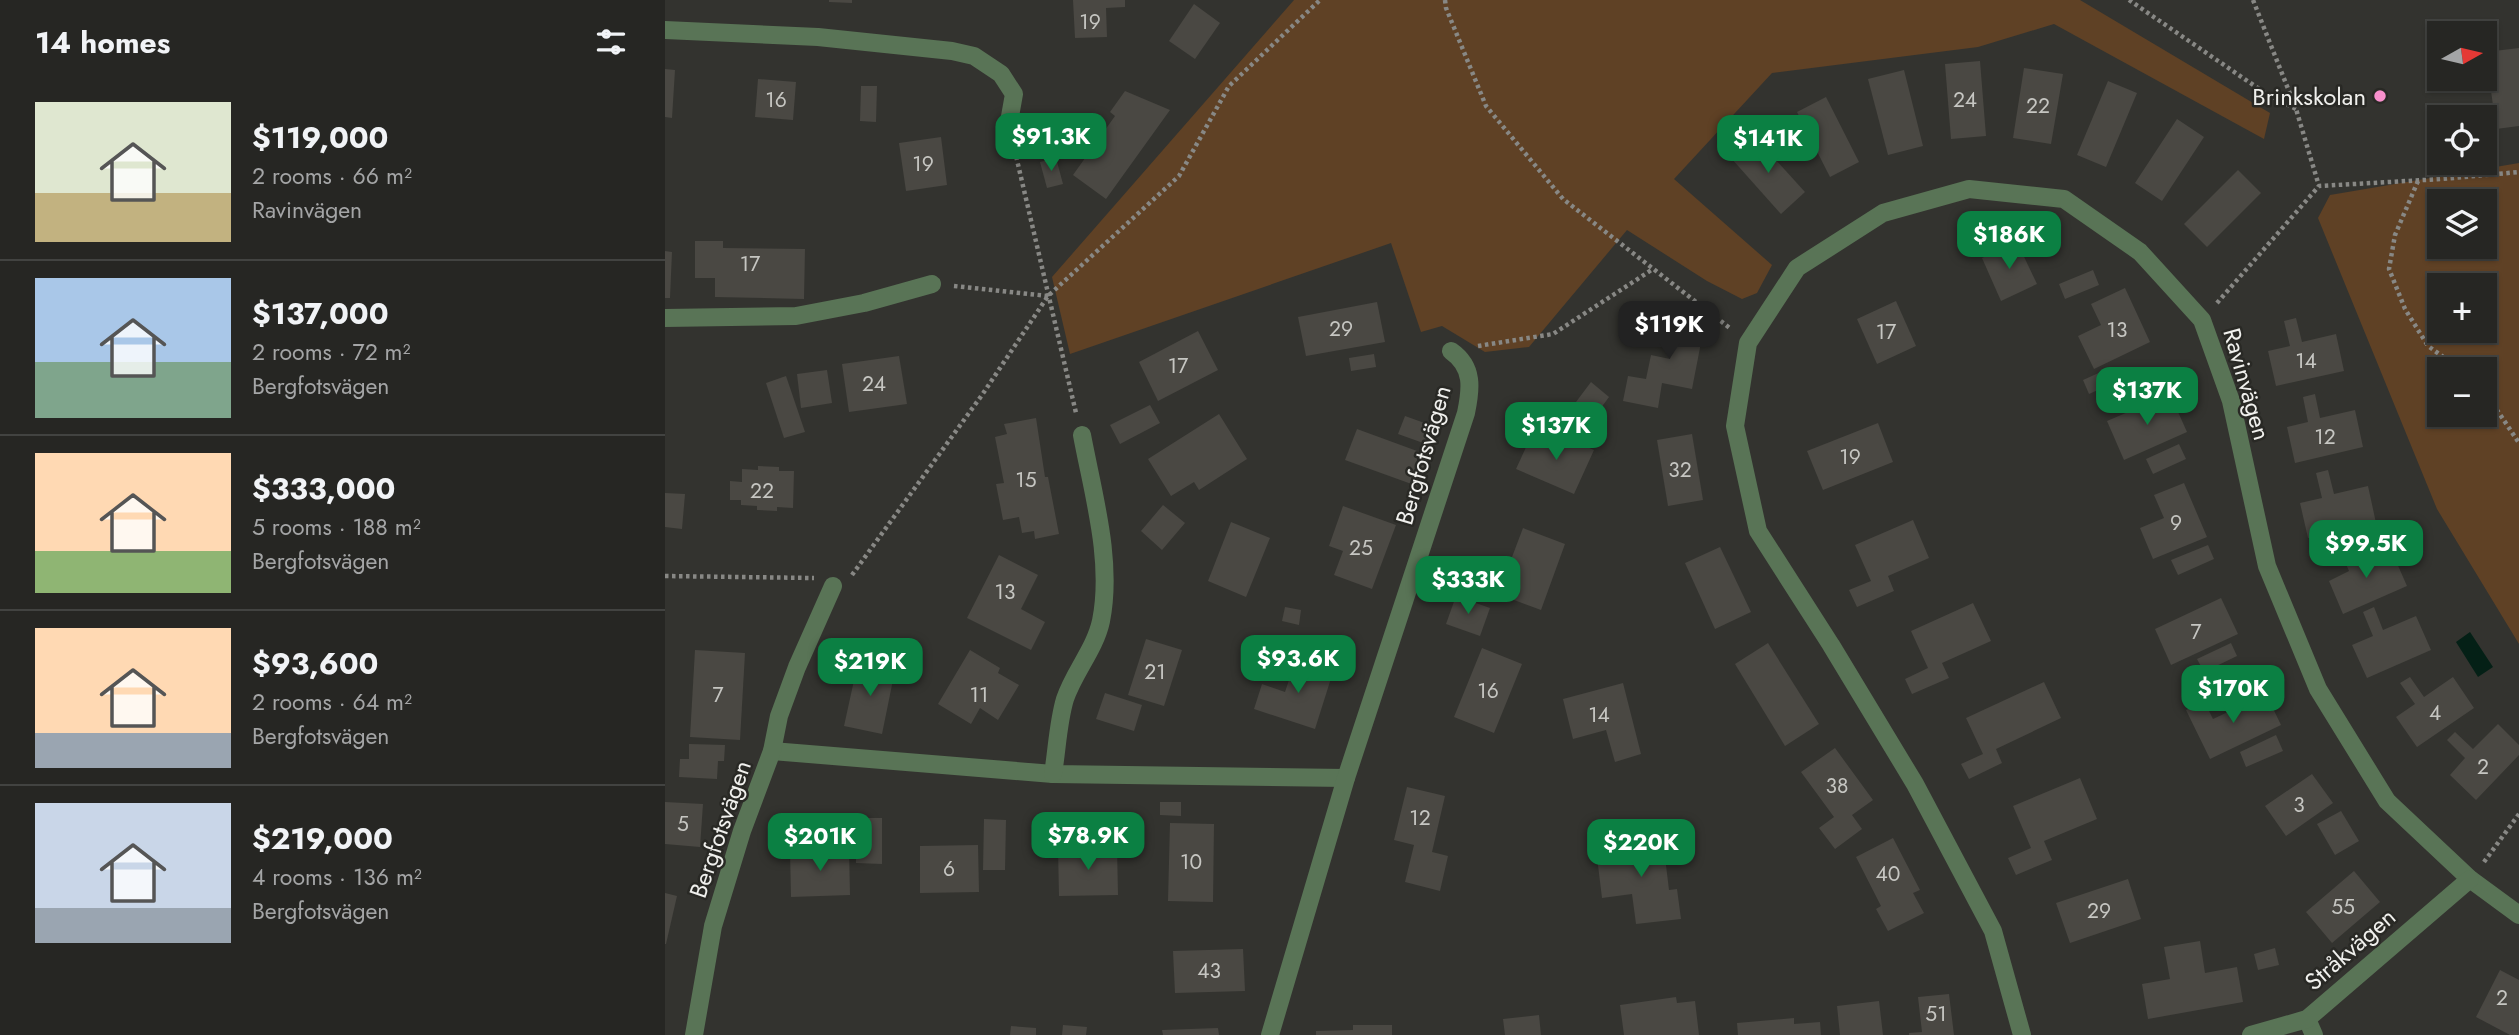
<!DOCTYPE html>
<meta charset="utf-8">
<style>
body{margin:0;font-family:Jost,sans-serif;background:#2e2e2b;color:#f1f3f6;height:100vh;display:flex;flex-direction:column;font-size:26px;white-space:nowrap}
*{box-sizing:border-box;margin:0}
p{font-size:23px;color:#a4a5a6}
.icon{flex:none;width:38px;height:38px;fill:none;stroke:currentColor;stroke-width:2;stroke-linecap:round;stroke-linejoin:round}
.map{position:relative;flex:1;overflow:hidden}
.side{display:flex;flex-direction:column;background:#262623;width:665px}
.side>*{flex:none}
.needle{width:46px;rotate:82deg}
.tools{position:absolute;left:1762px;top:21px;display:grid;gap:14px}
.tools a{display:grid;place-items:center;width:70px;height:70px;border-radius:0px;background:#262623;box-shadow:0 2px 5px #0004,0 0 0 2px #424341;font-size:35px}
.price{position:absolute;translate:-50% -60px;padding:0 16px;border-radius:14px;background:#0b8043;color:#fff;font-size:23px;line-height:46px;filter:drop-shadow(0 2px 4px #0008)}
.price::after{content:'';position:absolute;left:50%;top:42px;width:21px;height:16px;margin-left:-10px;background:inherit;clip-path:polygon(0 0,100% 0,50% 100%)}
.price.active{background:#222;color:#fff}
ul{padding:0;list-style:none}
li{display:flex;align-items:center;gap:21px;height:175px;padding:0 35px}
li+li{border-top:2px solid #424341}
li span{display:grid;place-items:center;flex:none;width:196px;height:140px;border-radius:0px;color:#555}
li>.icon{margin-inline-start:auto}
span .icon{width:84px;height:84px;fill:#fffc;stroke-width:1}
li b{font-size:30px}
h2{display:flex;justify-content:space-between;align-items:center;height:84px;padding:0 35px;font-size:30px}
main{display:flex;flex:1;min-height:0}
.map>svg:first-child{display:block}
</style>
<main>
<section class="side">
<h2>14 homes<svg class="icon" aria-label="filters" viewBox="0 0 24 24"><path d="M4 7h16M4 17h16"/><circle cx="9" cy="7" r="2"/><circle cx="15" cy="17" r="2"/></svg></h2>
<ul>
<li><span style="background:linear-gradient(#dfe7d0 65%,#c2b280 0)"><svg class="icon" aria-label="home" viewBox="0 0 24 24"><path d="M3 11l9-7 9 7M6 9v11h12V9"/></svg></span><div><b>$119,000</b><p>2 rooms · 66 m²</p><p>Ravinvägen</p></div></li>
<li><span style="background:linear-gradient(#a9c7e8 60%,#7fa58c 0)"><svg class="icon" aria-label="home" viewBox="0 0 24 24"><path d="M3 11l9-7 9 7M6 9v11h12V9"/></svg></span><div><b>$137,000</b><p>2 rooms · 72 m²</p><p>Bergfotsvägen</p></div></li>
<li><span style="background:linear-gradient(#ffd9b3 70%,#8fb573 0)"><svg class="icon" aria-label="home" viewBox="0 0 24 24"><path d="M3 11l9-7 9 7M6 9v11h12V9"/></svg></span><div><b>$333,000</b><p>5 rooms · 188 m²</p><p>Bergfotsvägen</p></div></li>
<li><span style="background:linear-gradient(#ffd9b3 75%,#9aa5b1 0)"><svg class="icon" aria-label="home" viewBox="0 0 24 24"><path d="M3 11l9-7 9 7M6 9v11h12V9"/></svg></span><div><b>$93,600</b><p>2 rooms · 64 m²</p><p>Bergfotsvägen</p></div></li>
<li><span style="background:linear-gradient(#c9d6e8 75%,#9aa5b1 0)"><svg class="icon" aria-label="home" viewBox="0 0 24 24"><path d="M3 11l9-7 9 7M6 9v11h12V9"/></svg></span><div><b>$219,000</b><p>4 rooms · 136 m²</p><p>Bergfotsvägen</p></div></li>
</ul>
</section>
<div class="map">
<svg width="1854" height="1035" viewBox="0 0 1854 1035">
<rect width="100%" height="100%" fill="#33332f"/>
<g fill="#5f4125" fill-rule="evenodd">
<polygon points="629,0 1415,0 1605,113 1599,139 1389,24 1313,47 1107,73 1009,179 1107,265 1092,293 1077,299 1042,281 962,230 864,347 820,352 777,326 756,332 726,243 405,354 387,277"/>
<path d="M1854,163V644L1772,509L1653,218L1665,195ZM1820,201V247H1774V201ZM1774,285H1820V331H1774ZM1774,369H1820V415H1774Z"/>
</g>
<polygon fill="#042016" points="1805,632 1828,667 1813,677 1791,642"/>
<g fill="#4a4843">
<polygon points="164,0 187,0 187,3 164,2"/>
<polygon points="408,0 460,0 460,7 441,8 442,37 410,38"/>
<polygon points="529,4 555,23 530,59 504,41"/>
<polygon points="1854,48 1854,126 1831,129 1821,52"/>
<polygon points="1315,61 1321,136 1286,139 1280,64"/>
<polygon points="1359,68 1398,74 1386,144 1348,138"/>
<polygon points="0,69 10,70 7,118 0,117"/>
<polygon points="1239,70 1258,146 1223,155 1203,79"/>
<polygon points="93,79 131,82 128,120 90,117"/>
<polygon points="1443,81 1472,93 1441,167 1412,155"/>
<polygon points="196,86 212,86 211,122 195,121"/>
<polygon points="460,91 505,110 441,199 408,175 450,116 445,112"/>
<polygon points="1161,97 1194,162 1165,177 1132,112"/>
<polygon points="1512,119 1539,137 1497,201 1470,183"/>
<polygon points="1089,136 1140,192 1116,214 1066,158"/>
<polygon points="276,137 282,185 241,191 234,143"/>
<polygon points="391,158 398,184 382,188 375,162"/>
<polygon points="1573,170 1596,193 1542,247 1519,224"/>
<polygon points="30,241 58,241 58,248 140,249 139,299 50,297 50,278 30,278"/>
<polygon points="1352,242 1372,284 1336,301 1317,258"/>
<polygon points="0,251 7,252 5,298 0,298"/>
<polygon points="1428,270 1434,285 1400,299 1394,284"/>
<polygon points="1460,288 1485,342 1429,369 1413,336 1436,325 1426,304"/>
<polygon points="1231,301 1251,346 1212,364 1192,319"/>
<polygon points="712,302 720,342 641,356 633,317"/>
<polygon points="994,313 1040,322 1027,389 997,383 993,408 958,401 963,376 981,379 986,355 1005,359 1009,340 989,336"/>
<polygon points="1631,318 1637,342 1671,334 1679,371 1611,386 1603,351 1625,346 1619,321"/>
<polygon points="533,331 553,370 493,401 474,362"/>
<polygon points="709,354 711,367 686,371 684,358"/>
<polygon points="234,356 242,404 184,412 177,364"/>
<polygon points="162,370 167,403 136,408 132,374"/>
<polygon points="1438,371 1444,385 1424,394 1418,380"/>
<polygon points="121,376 140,432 119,438 101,383"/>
<polygon points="926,382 944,397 927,420 908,406"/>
<polygon points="1505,394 1522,432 1459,460 1442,421"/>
<polygon points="1650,394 1655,418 1690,410 1698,447 1630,463 1622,427 1643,422 1638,397"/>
<polygon points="485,405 495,423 455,444 445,425"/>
<polygon points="554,414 582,459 534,490 529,482 506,496 483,459"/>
<polygon points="740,416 768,426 761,444 733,434"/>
<polygon points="371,418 380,477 383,477 394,534 370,539 369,531 357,533 354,517 338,520 331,484 339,483 330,437 342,434 339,424"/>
<polygon points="1213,423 1228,462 1158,490 1142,451"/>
<polygon points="692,429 763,455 752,486 680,460"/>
<polygon points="867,434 888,443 892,434 929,450 909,494 851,469"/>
<polygon points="1027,434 1038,500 1003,506 992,440"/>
<polygon points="1514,444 1521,459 1488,474 1481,459"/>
<polygon points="93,466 114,467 114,471 129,471 128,508 112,507 112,511 92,510 92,506 76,505 76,500 65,500 65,481 77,482 77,469 93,470"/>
<polygon points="1663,470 1669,494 1703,486 1711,523 1643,538 1635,503 1657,498 1651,473"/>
<polygon points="1519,483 1542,537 1488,559 1475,528 1499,518 1489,495"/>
<polygon points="0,493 20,494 17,529 0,527"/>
<polygon points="498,505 520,523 497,550 476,531"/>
<polygon points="678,506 731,525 707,589 669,575 678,551 664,546"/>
<polygon points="1248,520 1264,558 1223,576 1229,591 1192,607 1184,590 1206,581 1190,545"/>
<polygon points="566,522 605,538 581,597 543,581"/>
<polygon points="858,528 900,544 876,610 833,594"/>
<polygon points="1685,543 1695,566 1727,552 1742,586 1678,614 1664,581 1684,571 1674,548"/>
<polygon points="1543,545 1549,559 1513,575 1506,560"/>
<polygon points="1055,547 1086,612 1050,629 1020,563"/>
<polygon points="334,555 373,575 356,609 380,622 366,650 302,618"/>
<polygon points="791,596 825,608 815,636 781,624"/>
<polygon points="1556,598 1573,634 1506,665 1490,629"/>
<polygon points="1308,603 1326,641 1277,663 1284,678 1247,694 1240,679 1263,668 1246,631"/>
<polygon points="620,607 636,610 634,625 617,621"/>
<polygon points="1709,607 1718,630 1751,616 1766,650 1702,678 1687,645 1708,636 1698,612"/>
<polygon points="481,639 517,650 499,706 463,695"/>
<polygon points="1103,643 1154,724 1120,746 1070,664"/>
<polygon points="1566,643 1572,656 1539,672 1532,659"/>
<polygon points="817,648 857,664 829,733 789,717"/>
<polygon points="30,650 80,653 75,740 25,737"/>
<polygon points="305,650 335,668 333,673 354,685 333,720 315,708 306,724 273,704"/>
<polygon points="631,659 668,672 650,729 589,709 597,684 620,692"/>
<polygon points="193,662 230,670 217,734 179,726"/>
<polygon points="1745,677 1759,697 1788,677 1809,708 1752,747 1731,717 1750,704 1735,683"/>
<polygon points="1379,682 1396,718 1331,749 1337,763 1304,779 1296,764 1318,754 1301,718"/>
<polygon points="958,683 976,754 950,762 941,730 908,739 898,699"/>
<polygon points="440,693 477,705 469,731 431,719"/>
<polygon points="1601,694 1616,725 1545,759 1521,710 1539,701 1548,719"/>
<polygon points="1833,724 1854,745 1854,755 1811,800 1785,775 1800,758 1782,740 1790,732 1808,749"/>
<polygon points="1611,735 1618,751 1581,767 1575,752"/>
<polygon points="24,744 60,745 59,761 53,761 52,779 14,777 15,759 24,759"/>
<polygon points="1170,748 1208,800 1187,815 1197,829 1170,849 1154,828 1169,817 1136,772"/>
<polygon points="1647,774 1668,803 1621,836 1600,806"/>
<polygon points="1415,778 1432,819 1379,841 1387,860 1351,875 1343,858 1366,848 1348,806"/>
<polygon points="742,787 780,796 767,852 783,856 775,891 740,882 749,845 729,840"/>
<polygon points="0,802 38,804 35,847 0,844"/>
<polygon points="495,802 516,802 516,816 495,815"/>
<polygon points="1676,811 1694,841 1670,855 1652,824"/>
<polygon points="191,818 217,818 217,864 191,863"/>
<polygon points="319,819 341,820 340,870 318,870"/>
<polygon points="505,823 549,824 548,902 503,901"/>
<polygon points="997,832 1004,890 1012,889 1016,919 971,924 967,894 937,898 932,857 968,852 965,836"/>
<polygon points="1228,838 1255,890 1248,893 1259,913 1223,931 1211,909 1216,906 1191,857"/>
<polygon points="313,845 314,892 255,893 255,846"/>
<polygon points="452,847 453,895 394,896 393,848"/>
<polygon points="184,849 185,895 126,897 125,850"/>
<polygon points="1689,871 1715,902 1667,943 1641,912"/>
<polygon points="1463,879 1476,919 1405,943 1391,903"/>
<polygon points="0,893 12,896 1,944 0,944"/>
<polygon points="1535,941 1540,973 1572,967 1578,1002 1483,1019 1477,984 1505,979 1499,947"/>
<polygon points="1610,948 1614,965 1593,970 1589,954"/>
<polygon points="578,949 580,991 510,993 508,951"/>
<polygon points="1835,970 1854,980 1854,1035 1845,1035 1811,1017"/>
<polygon points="1284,994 1289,1035 1244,1035 1244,1033 1257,1032 1253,997"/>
<polygon points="1011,997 1012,1003 1030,1001 1034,1035 959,1035 955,1005"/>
<polygon points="1214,1001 1218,1035 1175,1035 1172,1006"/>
<polygon points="874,1015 876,1035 840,1035 838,1019"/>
<polygon points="1129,1018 1129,1024 1155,1022 1156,1035 1073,1035 1072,1023"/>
<polygon points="398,1025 422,1027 421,1035 397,1035"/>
<polygon points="688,1025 727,1025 727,1035 651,1035 651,1031 688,1030"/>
<polygon points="346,1026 371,1028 371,1035 345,1035"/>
<polygon points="553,1028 554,1035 498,1035 497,1030"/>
</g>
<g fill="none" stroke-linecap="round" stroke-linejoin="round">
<g stroke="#888885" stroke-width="4.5" stroke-dasharray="3.5 3.5" stroke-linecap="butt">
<polyline points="780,0 781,8 821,106 898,199 1066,329"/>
<polyline points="1464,0 1600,93 1631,109"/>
<polyline points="1588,0 1631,109 1654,186"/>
<polyline points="348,143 411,413"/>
<polyline points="1753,181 1730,235 1724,269 1740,309 1763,346 1795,369"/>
<polyline points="289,286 383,296"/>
<polyline points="1552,303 1654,186 1777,179 1854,172"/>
<polyline points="813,346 888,334 988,269"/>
<polyline points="1820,392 1854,443"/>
<polyline points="187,575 317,395 383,296 514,176 564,86 655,0"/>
<polyline points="0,576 149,578"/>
<polyline points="1819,862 1854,814"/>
</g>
<g stroke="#597456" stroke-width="18">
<polyline points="0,30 153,37 287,51 309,56 336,74 349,94 344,122"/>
<polyline points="0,318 131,316 199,303 267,284"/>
<polyline points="107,751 388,774 681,778"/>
<path d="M388,774C392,750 393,722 400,699C409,672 430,649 436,621C448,561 428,494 417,435"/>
<polyline points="1642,1019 1649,1035"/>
<polyline points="29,1035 48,926 77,831 107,751 114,716 132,667 168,586"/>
<path d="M605,1035L681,778L801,413C806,389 809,367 786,351"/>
<polyline points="1357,1035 1328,931 1250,784 1166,645 1093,531 1070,426 1083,343 1132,268 1218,213 1304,189 1399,199 1475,252 1537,320 1566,401 1602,566 1653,689 1722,801 1805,879 1854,915"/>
<polyline points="1586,1035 1642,1019 1805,879"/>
</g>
</g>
<circle fill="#f890cc" stroke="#292925" stroke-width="2.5" cx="1715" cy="96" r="7"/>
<g text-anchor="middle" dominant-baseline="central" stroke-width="5" stroke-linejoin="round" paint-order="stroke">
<g font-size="21" fill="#c6c6c2">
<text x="425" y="22">19</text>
<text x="111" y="100">16</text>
<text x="1300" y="100">24</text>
<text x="1373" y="106">22</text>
<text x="258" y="164">19</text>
<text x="85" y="264">17</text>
<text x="676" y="329">29</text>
<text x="1452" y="330">13</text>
<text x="1221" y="332">17</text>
<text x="1641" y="361">14</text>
<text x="513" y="366">17</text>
<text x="209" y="384">24</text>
<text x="1660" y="437">12</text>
<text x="1185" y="457">19</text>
<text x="1015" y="470">32</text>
<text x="361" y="480">15</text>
<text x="97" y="491">22</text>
<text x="1511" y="523">9</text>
<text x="696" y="548">25</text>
<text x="340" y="592">13</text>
<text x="1531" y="632">7</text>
<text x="490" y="672">21</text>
<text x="823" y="691">16</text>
<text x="53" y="695">7</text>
<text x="314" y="695">11</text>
<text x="1770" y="713">4</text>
<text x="934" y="715">14</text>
<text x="1818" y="767">2</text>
<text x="1172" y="786">38</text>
<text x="1634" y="805">3</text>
<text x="755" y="818">12</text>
<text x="18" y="824">5</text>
<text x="526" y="862">10</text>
<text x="284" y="869">6</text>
<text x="1223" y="874">40</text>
<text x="1678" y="907">55</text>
<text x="1434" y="911">29</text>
<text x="544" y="971">43</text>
<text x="1837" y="998">2</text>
<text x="1271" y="1014">51</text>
</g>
<g font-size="24" fill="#f0f0ed" stroke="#292925" text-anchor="end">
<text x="1701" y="96">Brinkskolan</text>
</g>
<g font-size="24" fill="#f0f0ed" stroke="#292925">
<text transform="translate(1582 384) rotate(74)">Ravinvägen</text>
<text transform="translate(758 455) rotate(-74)">Bergfotsvägen</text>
<text transform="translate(55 829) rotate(-71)">Bergfotsvägen</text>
<text transform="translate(1685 949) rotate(-41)">Stråkvägen</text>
</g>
</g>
</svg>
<div class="tools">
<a><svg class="needle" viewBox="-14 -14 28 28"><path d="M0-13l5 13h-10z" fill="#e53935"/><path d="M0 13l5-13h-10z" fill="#a4a5a6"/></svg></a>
<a><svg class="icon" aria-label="locate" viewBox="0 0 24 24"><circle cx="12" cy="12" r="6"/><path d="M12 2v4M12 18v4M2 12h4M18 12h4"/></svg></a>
<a><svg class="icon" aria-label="layers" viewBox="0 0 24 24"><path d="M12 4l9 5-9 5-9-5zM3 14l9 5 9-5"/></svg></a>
<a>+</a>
<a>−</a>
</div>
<b class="price" style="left:386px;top:173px">$91.3K</b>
<b class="price" style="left:1103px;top:175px">$141K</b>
<b class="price" style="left:1344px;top:271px">$186K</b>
<b class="price active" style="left:1004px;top:361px">$119K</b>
<b class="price" style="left:1482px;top:427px">$137K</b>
<b class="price" style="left:891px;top:462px">$137K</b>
<b class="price" style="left:1701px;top:580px">$99.5K</b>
<b class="price" style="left:803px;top:616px">$333K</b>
<b class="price" style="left:633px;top:695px">$93.6K</b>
<b class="price" style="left:205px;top:698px">$219K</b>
<b class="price" style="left:1568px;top:725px">$170K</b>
<b class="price" style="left:423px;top:872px">$78.9K</b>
<b class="price" style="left:155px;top:873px">$201K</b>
<b class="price" style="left:976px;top:879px">$220K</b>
</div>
</main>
